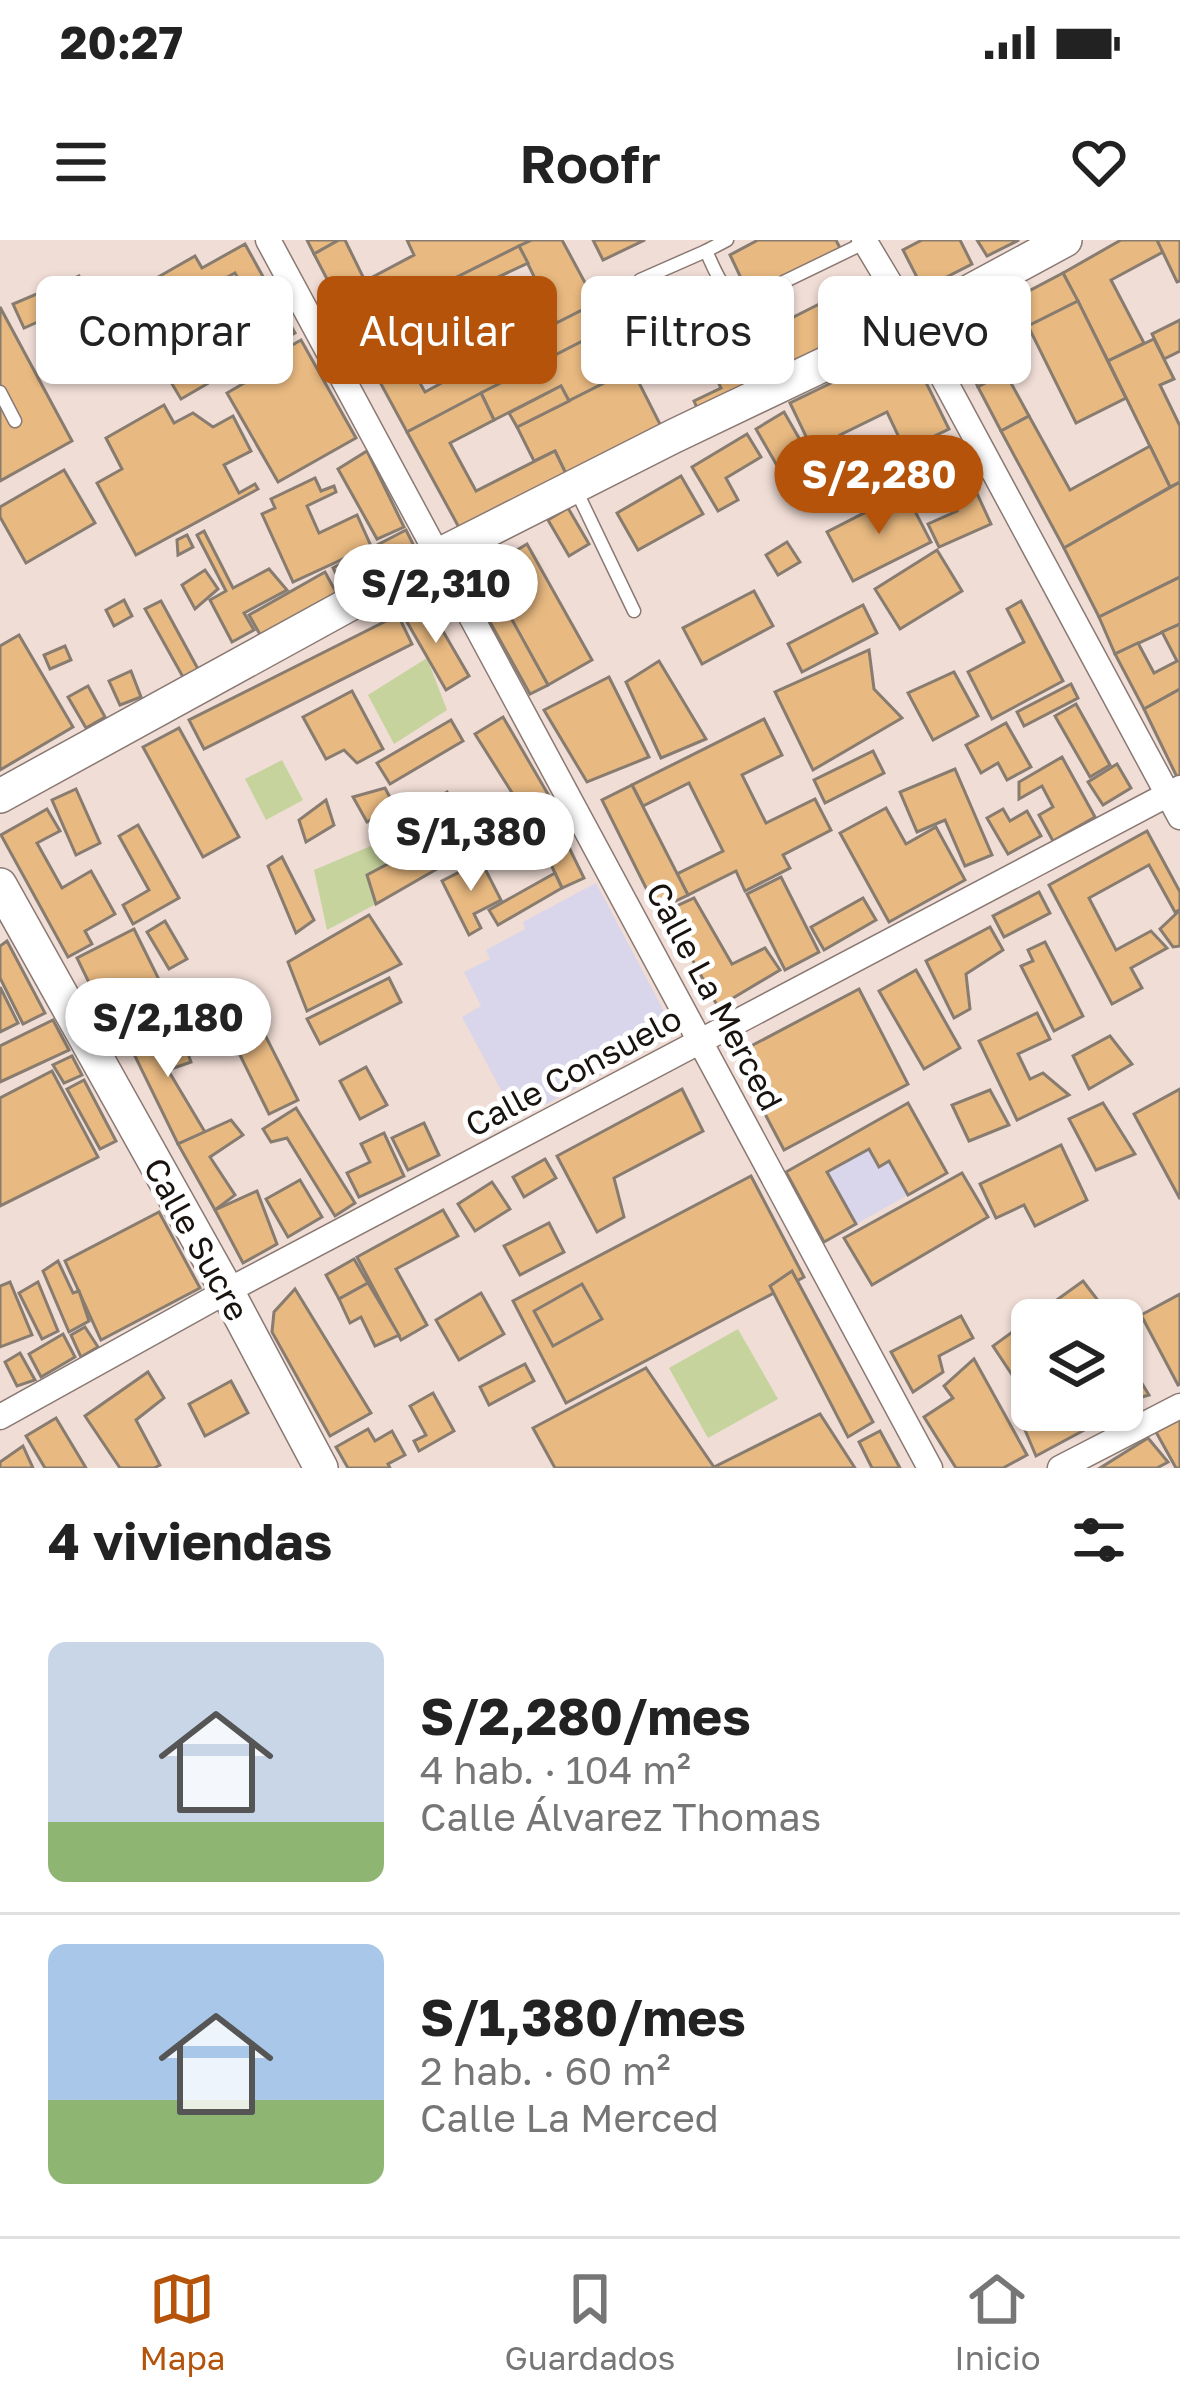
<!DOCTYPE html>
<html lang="es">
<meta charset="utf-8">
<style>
body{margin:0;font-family:"Golos Text",sans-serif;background:#f6f6f6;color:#222;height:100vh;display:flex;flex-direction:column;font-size:45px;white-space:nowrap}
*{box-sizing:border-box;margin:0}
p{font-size:39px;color:#767676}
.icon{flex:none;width:66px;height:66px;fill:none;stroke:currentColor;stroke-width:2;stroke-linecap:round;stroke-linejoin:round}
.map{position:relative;height:1228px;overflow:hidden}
.drawer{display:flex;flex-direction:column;background:#fff;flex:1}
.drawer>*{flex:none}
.top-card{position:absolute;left:36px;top:36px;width:1110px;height:108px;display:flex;gap:24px}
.buttons{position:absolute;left:1011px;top:1059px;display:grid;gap:24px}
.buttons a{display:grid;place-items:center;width:132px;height:132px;border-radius:18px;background:#fff;box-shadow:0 3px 9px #0004;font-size:60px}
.price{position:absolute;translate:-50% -102px;padding:0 27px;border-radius:42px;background:#fff;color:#222;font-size:39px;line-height:78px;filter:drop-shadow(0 3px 6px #0008)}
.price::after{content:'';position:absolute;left:50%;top:72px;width:36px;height:27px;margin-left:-18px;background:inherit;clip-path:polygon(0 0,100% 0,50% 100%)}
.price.on{background:#b45309;color:#fff}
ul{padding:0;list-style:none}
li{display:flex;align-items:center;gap:36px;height:300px;padding:0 48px}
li+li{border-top:3px solid #e0e0e0}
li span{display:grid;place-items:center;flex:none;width:336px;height:240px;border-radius:18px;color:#555}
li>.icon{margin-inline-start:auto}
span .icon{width:144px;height:144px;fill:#fffc;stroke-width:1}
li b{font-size:51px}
h2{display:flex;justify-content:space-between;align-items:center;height:144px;padding:0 48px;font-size:51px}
.tag{padding:0 42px;border-radius:18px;background:#fff;box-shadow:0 3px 9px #0004;font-size:42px;line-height:108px}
.tag.on{background:#b45309;color:#fff}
.status{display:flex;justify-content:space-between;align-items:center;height:84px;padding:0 60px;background:#fff;direction:ltr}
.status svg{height:33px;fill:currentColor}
header{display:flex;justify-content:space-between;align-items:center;height:156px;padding:0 48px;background:#fff;font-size:54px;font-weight:600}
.menu{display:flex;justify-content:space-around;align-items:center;height:168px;border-top:3px solid #e0e0e0;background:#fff;font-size:33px;color:#767676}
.menu a{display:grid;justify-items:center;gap:6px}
.menu .on{color:#b45309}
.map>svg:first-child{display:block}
</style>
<div class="status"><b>20:27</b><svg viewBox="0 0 49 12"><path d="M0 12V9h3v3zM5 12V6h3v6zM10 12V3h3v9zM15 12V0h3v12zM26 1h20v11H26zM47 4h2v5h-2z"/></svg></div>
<header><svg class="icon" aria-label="menu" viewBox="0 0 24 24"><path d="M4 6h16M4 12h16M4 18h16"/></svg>Roofr<svg class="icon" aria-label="heart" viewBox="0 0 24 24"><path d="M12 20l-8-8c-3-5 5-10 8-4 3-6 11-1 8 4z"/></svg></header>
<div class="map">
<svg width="1180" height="1228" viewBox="0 0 1180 1228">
<rect width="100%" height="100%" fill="#f0ddd6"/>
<g fill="#d9d5ea">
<polygon points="596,643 676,794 517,880 462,777 481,766 464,732 490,719 486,710 525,689 523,682"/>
<polygon points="908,863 947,933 824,1002 786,932"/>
</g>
<g fill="#c6d39d">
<polygon points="427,418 447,470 394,504 368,455"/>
<polygon points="282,520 303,560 266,580 245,539"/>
<polygon points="392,597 404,615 367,635 376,664 327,690 314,630"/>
<polygon points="738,1089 778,1159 708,1198 669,1128"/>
</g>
<g fill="#e8b981" stroke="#877c6f" stroke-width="3">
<polygon points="307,0 339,0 314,14"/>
<polygon points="339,0 345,0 365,41 414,15 407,0 532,0 353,89 314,14"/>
<polygon points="532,0 562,0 596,63 557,83 519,6"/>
<polygon points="593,0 645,0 603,20"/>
<polygon points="758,0 836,0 841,10 749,55 730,15"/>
<polygon points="922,0 960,0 972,24 923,49 903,10"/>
<polygon points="977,0 1019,0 987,16"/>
<polygon points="1121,0 1157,0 1163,12 1111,40 1144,103 1108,121 1063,33"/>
<polygon points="1157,0 1180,0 1180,41 1177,42"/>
<polygon points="245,4 266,42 246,53 235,33 184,60 210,105 188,118 146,44 195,16 202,28"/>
<polygon points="519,6 528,23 477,47 485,64 458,78 452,66 362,109 353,89"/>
<polygon points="1063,33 1078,61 991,105 1005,132 978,147 951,92"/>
<polygon points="79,36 89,59 24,88 13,64"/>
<polygon points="875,36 890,63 876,91 758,146 738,105"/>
<polygon points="266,42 295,93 181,159 165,132 210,105 184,60 207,46 230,86 242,79 246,53"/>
<polygon points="498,57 519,102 596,63 610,87 407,192 362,109 393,95 425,152 480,122 458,78"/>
<polygon points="1078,61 1126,158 1076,183 1028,86"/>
<polygon points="690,65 706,98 657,123 639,89"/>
<polygon points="0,67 72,201 0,241"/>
<polygon points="1180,80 1180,111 1164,119 1152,94"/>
<polygon points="728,86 758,146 700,175 694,161 721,148 699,101"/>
<polygon points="610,87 632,129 569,161 561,146 494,180 481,153"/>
<polygon points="1154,99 1174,139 1160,145 1180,186 1180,242 1170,247 1108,121"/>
<polygon points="301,100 356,198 278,242 227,153 277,124 275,115"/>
<polygon points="887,116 916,122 949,189 905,210 887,172 840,195 852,220 824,234 790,163"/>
<polygon points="632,129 664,192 569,240 555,211 534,221 517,187"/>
<polygon points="1005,132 1029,176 1001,191 978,147"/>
<polygon points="561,146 569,161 517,187 509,173"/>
<polygon points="481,153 494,180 450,203 476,251 555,211 569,240 462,293 407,192"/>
<polygon points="164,165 174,183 193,173 213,187 233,176 251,211 224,225 239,253 255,244 258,249 136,315 97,243 122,229 106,198"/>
<polygon points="784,172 826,245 798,262 756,189"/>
<polygon points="1029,176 1070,250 1150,206 1170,247 1064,308 1001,191"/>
<polygon points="747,194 761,217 726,238 738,260 718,271 692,227"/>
<polygon points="367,211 404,287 377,299 338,229"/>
<polygon points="958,212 991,284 939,307 928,284 957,271 949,253 954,247 941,220"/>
<polygon points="64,230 95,283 26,323 0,277 0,267"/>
<polygon points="681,236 703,274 638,310 617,273"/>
<polygon points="315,238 321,251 334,246 336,252 307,266 319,293 357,275 371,306 293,342 262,274 275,268 271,259"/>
<polygon points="1180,242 1180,337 1099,377 1064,308"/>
<polygon points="905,252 931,302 853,341 827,292"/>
<polygon points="568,268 589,304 569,316 548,280"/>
<polygon points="406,290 415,308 342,346 333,328"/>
<polygon points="204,291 233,348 269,329 287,350 244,373 254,390 232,402 210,360 226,351 197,295"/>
<polygon points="187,295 193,307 178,315 177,300"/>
<polygon points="787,302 800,322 778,335 766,315"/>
<polygon points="527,304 592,420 548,445 483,330"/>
<polygon points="937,310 962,351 900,389 875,349"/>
<polygon points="205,330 218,349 195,369 182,345"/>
<polygon points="325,332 338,356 262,398 249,375"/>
<polygon points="1180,337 1180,384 1115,414 1099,377"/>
<polygon points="493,345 548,445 530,454 475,355"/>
<polygon points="754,351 773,386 702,424 683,388"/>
<polygon points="124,360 132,376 114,386 106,370"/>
<polygon points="161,361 198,429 183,437 145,369"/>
<polygon points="1021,361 1063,441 992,479 968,432 1024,402 1007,369"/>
<polygon points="426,362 469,436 446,450 403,375"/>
<polygon points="863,365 877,393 802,432 788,404"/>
<polygon points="398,375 412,404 204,509 189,480"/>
<polygon points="1180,384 1180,449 1144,469 1115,414 1138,403 1154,433 1177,421 1162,392"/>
<polygon points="19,395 73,487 0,530 0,406"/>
<polygon points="65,406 71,420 50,429 44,415"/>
<polygon points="869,410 874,449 902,478 813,530 775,452"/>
<polygon points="659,421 706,499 661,518 626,442"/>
<polygon points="131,431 141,457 120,465 109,441"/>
<polygon points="954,432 978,476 933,500 908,453"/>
<polygon points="609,437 649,517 587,542 544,470"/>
<polygon points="1071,444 1078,458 1024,486 1017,472"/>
<polygon points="88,446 105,477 86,488 68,457"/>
<polygon points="1180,449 1180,535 1177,537 1144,469"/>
<polygon points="352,451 383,509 357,523 344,510 326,519 303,477"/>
<polygon points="1076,464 1110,525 1090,537 1055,476"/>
<polygon points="503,477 559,573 533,586 475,494"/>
<polygon points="764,479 782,515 742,535 766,583 815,559 831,590 783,615 790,628 745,651 736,631 688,655 677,634 723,611 689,543 643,566 632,545"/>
<polygon points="451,480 463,501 390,544 377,523"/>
<polygon points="1006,483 1031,527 1007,540 998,523 981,533 966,505"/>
<polygon points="179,488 239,597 203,617 143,507"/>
<polygon points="873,511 884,533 825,563 814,540"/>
<polygon points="1062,517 1095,577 1053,601 1039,575 1053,567 1042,546 1019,559 1019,542"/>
<polygon points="1117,524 1131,548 1103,565 1088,542"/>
<polygon points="955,529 992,615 965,626 945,580 917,592 900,552"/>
<polygon points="632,545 688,655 657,670 602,560"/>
<polygon points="385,548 395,567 367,582 353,557"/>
<polygon points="76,549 100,603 76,615 52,560"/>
<polygon points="447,552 467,589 504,575 517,591 449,622 416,571"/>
<polygon points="326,560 334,585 306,602 299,580"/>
<polygon points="886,568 906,604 936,587 965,640 889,682 840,593"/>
<polygon points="47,569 60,591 37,603 62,648 91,631 115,674 85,691 92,704 68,717 1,595"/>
<polygon points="1003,569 1010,581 1027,571 1041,596 1008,614 987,578"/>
<polygon points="416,571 449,622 376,664 367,635 412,611 394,586"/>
<polygon points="557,583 584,638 562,648 536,593"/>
<polygon points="138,585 179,658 133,684 123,665 149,650 119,596"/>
<polygon points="1147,591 1180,652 1180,670 1175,672 1149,625 1089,658 1116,710 1151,691 1167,708 1131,728 1142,748 1112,764 1049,645"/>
<polygon points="282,617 314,680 296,693 268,626"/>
<polygon points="481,621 501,660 474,674 481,688 469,695 442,641"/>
<polygon points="555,633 562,648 498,685 489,670"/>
<polygon points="781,637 819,712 785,730 747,654"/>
<polygon points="1039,652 1050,673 1004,697 993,676"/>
<polygon points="694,658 732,724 765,708 780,730 718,767 666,671"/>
<polygon points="863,658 876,680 824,710 811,687"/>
<polygon points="1180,670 1180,706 1173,707 1160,689"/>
<polygon points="369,675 401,724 307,771 288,722"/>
<polygon points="165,681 187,719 169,729 147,692"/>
<polygon points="990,687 1003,710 966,734 970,769 954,778 926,721"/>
<polygon points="134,689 173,768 115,796 77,718"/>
<polygon points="7,701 45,773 23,784 0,738 0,706"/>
<polygon points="1045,702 1083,776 1054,791 1021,726 1033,721 1028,710"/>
<polygon points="916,730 960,808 924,829 879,751"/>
<polygon points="389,738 401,762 320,804 307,779"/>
<polygon points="0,747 18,783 0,792"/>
<polygon points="859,749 908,844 784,910 734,815"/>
<polygon points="1037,773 1050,799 1018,814 1030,839 1043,833 1069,855 1017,880 979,801"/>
<polygon points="53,780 69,810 0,842 0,806"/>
<polygon points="177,783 191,822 168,830 205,892 178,904 131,808"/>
<polygon points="262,789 298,860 269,874 238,811"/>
<polygon points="1110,796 1132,824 1089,849 1073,816"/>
<polygon points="72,816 82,835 64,843 53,825"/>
<polygon points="366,827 387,865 360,879 340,841"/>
<polygon points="52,831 98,917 0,966 0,858"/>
<polygon points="84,840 116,901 100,909 67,849"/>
<polygon points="682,849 703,891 614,938 624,977 597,992 557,916"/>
<polygon points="1180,849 1180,959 1134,874"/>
<polygon points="990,850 1009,885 969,901 952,865"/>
<polygon points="908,863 947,933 908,955 889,921 879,927 869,909 827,932 856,984 824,1002 786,932"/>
<polygon points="1103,863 1135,914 1096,930 1069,879"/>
<polygon points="296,868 355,963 335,976 287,898 271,902 263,889"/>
<polygon points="231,880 243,895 210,917 235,955 215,970 178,904"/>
<polygon points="424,883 439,915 408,930 392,898"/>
<polygon points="384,893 404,936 359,957 347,933 370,922 361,904"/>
<polygon points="1061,905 1087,960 1035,986 1024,965 996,978 980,944"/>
<polygon points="545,919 556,938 524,957 513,937"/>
<polygon points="962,933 988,977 872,1045 844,998"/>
<polygon points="751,936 804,1037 566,1163 513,1061"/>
<polygon points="300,940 322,977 288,997 266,959"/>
<polygon points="492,942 510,969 475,991 458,964"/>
<polygon points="257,951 277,1004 243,1023 215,970"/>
<polygon points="443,970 458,996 396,1029 427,1085 401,1100 357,1017"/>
<polygon points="159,972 200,1048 101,1100 65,1021"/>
<polygon points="549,983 564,1012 520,1035 504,1006"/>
<polygon points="354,1019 368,1043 339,1059 326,1035"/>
<polygon points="58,1021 73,1053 79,1051 89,1081 69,1092 43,1031"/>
<polygon points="792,1031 873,1182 848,1197 770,1046"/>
<polygon points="1083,1041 1113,1080 1032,1080 1032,1153 1026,1156 993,1106"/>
<polygon points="10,1042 32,1095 0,1107 0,1046"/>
<polygon points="38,1042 58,1091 42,1099 19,1053"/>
<polygon points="368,1043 399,1095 375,1106 361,1077 350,1083 339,1059"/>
<polygon points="582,1044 602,1079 553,1106 534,1071"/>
<polygon points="295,1049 371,1173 330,1196 272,1092 274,1072"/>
<polygon points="481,1053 504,1094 459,1120 436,1080"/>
<polygon points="1180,1054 1180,1144 1178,1145 1141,1075"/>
<polygon points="961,1076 973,1098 939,1116 943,1132 913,1152 891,1112"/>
<polygon points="85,1087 98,1107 81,1117 71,1095"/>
<polygon points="63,1094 75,1117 41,1137 29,1114"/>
<polygon points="20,1113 35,1140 17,1146 5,1122"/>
<polygon points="974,1119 1027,1215 1003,1228 956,1228 924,1177 953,1158 944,1146"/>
<polygon points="1129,1122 1149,1155 1131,1160 1122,1146 1122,1126"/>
<polygon points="525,1124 534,1141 489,1165 480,1147"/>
<polygon points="646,1128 714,1227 820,1174 855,1228 555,1228 533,1188"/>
<polygon points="148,1132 164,1158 136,1180 160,1225 154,1228 120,1228 85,1176"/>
<polygon points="231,1141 248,1173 205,1196 189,1164"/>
<polygon points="433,1153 454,1191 419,1211 414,1201 426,1195 410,1166"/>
<polygon points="1032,1153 1032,1170 1079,1170 1090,1187 1036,1216 1014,1164"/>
<polygon points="56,1178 86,1228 45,1228 26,1196"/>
<polygon points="1180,1178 1180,1228 1176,1228 1156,1192"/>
<polygon points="368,1189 375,1201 392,1191 405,1215 388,1224 390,1228 348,1228 336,1207"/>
<polygon points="880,1191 900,1228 872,1228 859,1202"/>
<polygon points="1148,1198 1168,1222 1157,1228 1100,1228"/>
<polygon points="23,1206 33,1228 0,1228 0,1222"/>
</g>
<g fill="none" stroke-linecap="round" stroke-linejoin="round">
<defs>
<g id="service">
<path d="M727,0L706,11C715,30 722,52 742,62L864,3"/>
<polyline points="640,40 706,11"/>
<polyline points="0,152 15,181"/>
<polyline points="575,248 634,371"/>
</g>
<g id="minor">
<polyline points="268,0 930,1228"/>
<polyline points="864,0 913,82 1180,577"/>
<polyline points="0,1177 227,1051 1180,548"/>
<polyline points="1060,1228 1180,1166"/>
</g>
<g id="tertiary">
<polyline points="0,556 439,315 674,196 913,82 1065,0"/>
<polyline points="0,645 227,1051 321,1228"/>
</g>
</defs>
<use href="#service" stroke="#8a7973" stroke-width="15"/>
<use href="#minor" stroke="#8a7973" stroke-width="27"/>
<use href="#tertiary" stroke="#8a7973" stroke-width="36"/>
<use href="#service" stroke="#fff" stroke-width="12"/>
<use href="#minor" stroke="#fff" stroke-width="24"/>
<use href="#tertiary" stroke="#fff" stroke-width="33"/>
</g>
<g text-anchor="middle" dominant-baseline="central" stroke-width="10" stroke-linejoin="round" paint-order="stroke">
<g font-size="33" fill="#191310" stroke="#fff">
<text transform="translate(715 756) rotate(62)">Calle La Merced</text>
<text transform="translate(573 831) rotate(-28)">Calle Consuelo</text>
<text transform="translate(197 999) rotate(61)">Calle Sucre</text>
</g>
</g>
</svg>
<div class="buttons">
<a><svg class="icon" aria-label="layers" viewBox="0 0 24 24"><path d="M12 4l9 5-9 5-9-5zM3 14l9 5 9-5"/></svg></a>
</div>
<b class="price on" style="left:879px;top:297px">S/2,280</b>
<b class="price" style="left:436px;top:406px">S/2,310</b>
<b class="price" style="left:471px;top:654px">S/1,380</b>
<b class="price" style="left:168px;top:840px">S/2,180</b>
<div class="top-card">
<a class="tag">Comprar</a>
<a class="tag on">Alquilar</a>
<a class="tag">Filtros</a>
<a class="tag">Nuevo</a>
</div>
</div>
<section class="drawer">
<h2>4 viviendas<svg class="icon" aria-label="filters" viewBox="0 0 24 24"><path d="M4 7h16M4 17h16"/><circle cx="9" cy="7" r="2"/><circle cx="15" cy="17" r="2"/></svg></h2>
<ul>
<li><span style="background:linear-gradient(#c9d6e8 75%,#8fb573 0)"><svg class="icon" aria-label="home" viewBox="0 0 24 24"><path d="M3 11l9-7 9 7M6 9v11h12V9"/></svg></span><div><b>S/2,280/mes</b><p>4 hab. · 104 m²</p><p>Calle Álvarez Thomas</p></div></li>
<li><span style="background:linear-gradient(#a9c7e8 65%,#8fb573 0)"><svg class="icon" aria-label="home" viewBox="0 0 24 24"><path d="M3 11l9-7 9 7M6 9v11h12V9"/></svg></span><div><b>S/1,380/mes</b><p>2 hab. · 60 m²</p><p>Calle La Merced</p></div></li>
</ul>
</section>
<nav class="menu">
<a class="on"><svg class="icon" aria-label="map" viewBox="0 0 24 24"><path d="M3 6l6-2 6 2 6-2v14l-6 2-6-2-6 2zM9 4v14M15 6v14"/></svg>Mapa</a>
<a><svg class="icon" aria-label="saved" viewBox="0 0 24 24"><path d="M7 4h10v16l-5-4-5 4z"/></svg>Guardados</a>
<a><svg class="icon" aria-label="home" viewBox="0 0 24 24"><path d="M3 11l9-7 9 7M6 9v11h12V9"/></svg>Inicio</a>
</nav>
